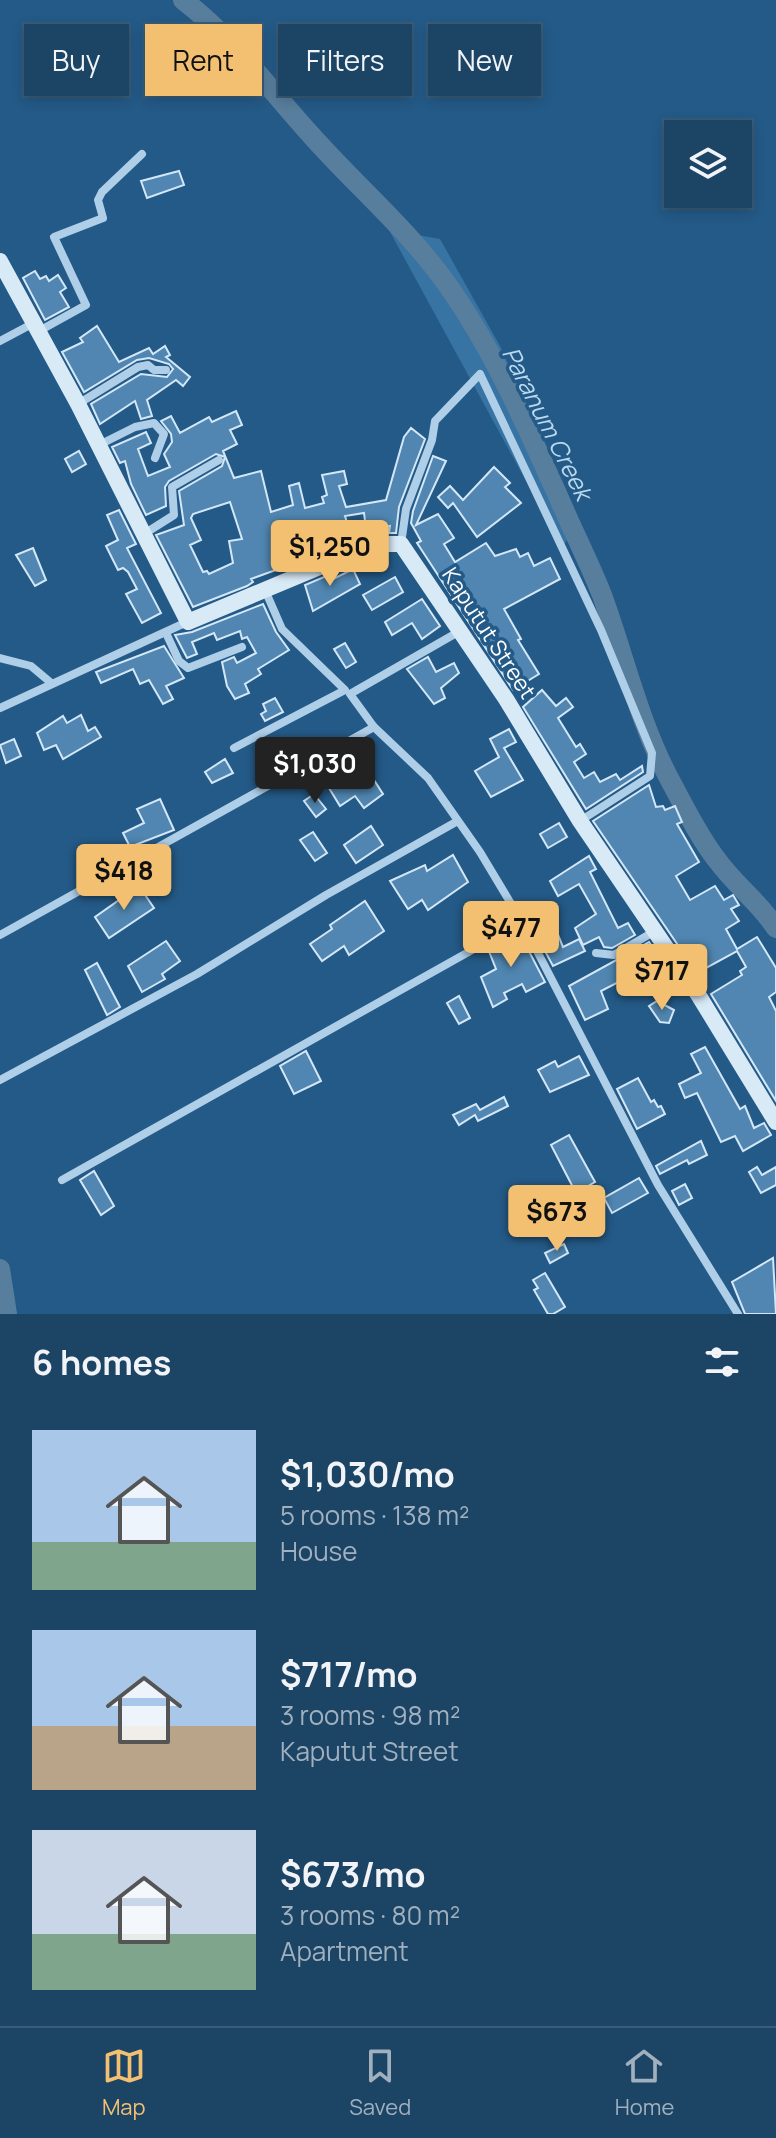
<!DOCTYPE html>
<meta charset="utf-8">
<style>
body{margin:0;font-family:Manrope,sans-serif;background:#284e6e;color:#f1f3f6;height:100vh;display:flex;flex-direction:column;font-size:30px;white-space:nowrap}
*{box-sizing:border-box;margin:0}
p{font-size:26px;color:#a0b0bf}
.icon{flex:none;width:44px;height:44px;fill:none;stroke:currentColor;stroke-width:2;stroke-linecap:round;stroke-linejoin:round}
.map{position:relative;height:1314px;overflow:hidden}
.sheet{display:flex;flex-direction:column;background:#1b4465;flex:1}
.sheet>*{flex:none}
.top-card{position:absolute;left:24px;top:24px;width:728px;height:72px;display:flex;gap:16px}
.controls{position:absolute;left:664px;top:120px;display:grid;gap:16px}
.controls a{display:grid;place-items:center;width:88px;height:88px;border-radius:0px;background:#1b4465;box-shadow:0 4px 12px #0003,0 0 0 2px #395c79;font-size:40px}
.price{position:absolute;translate:-50% -68px;padding:0 18px;border-radius:8px;background:#f3c072;color:#111;font-size:26px;line-height:52px;filter:drop-shadow(0 2px 4px #0008)}
.price::after{content:'';position:absolute;left:50%;top:48px;width:24px;height:18px;margin-left:-12px;background:inherit;clip-path:polygon(0 0,100% 0,50% 100%)}
.price.selected{background:#222;color:#fff}
ul{padding:0;list-style:none}
li{display:flex;align-items:center;gap:24px;height:200px;padding:0 32px}
li span{display:grid;place-items:center;flex:none;width:224px;height:160px;border-radius:0px;color:#555}
li>.icon{margin-inline-start:auto}
span .icon{width:96px;height:96px;fill:#fffc;stroke-width:1}
li b{font-size:34px}
h2{display:flex;justify-content:space-between;align-items:center;height:96px;padding:0 32px;font-size:34px}
.pill{padding:0 28px;border-radius:0px;background:#1b4465;box-shadow:0 4px 12px #0003,0 0 0 2px #395c79;font-size:28px;line-height:72px}
.pill.selected{background:#f3c072;color:#111}
.tab-bar{display:flex;justify-content:space-around;align-items:center;height:112px;border-top:2px solid #395c79;background:#1b4465;font-size:22px;color:#a0b0bf}
.tab-bar a{display:grid;justify-items:center;gap:4px}
.tab-bar .selected{color:#f3c072}
.map>svg:first-child{display:block}
</style>
<div class="map">
<svg width="776" height="1314" viewBox="0 0 776 1314">
<rect width="100%" height="100%" fill="#245a87"/>
<polygon fill="#3874a3" points="389,230 440,239 500,346 580,522 562,547"/>
<g fill="none" stroke-linecap="round" stroke-linejoin="round">
<g stroke="#587e9d" stroke-width="20">
<path d="M183,0C233,38 269,89 311,135C357,187 409,230 449,287C494,351 526,425 558,496C572,529 589,562 602,595C625,658 639,723 671,782C685,808 699,837 717,860C735,885 759,902 776,928"/>
<polyline points="0,1269 7,1314"/>
</g>
</g>
<g fill="#5086b1" stroke="#d3e7f7" stroke-width="2" fill-rule="evenodd">
<polygon points="179,171 184,185 147,198 141,181"/>
<polygon points="35,271 40,279 46,276 49,281 58,275 66,288 60,292 69,307 45,320 23,278"/>
<polygon points="97,326 119,362 149,348 153,354 165,346 170,355 166,357 190,377 183,386 176,380 147,400 152,416 141,419 135,401 100,424 91,404 141,374 167,377 173,369 169,364 149,358 137,360 84,392 62,352 83,342 80,338"/>
<path d="M236,411L242,425L230,430L237,444L223,451L234,478L261,471L271,512L293,505L289,486L299,483L305,508L324,503L322,497L327,495L322,475L344,471L347,484L339,486L346,507L386,500L404,437L411,428L425,439L399,507L396,533H389L390,526L366,529L364,513L345,516L353,542L251,579L253,582L247,586L193,607L156,535L184,525L179,491L222,466L225,457L216,454L169,481L165,487L166,506L146,515L131,484L125,461L120,463L112,447L146,432L151,443L138,449L148,476L170,467L164,454L172,442L171,434L161,421L171,416L180,433L209,417L212,422ZM230,502L242,539L229,541L233,563L209,574L207,571L203,572L190,545L201,540L191,518L193,514Z"/>
<polygon points="79,451 86,464 72,472 65,459"/>
<polygon points="433,456 446,461 416,525 438,514 454,538 444,544 455,562 486,543 495,556 516,549 520,557 528,553 534,566 550,558 560,579 504,609 521,639 518,640 539,674 513,690 417,543 421,541 411,523 413,511"/>
<polygon points="494,467 510,483 505,487 521,503 477,537 453,503 448,508 438,497 450,486 463,500"/>
<polygon points="119,510 136,544 127,548 161,613 142,623 126,594 137,589 128,572 123,568 118,570 106,546 118,540 107,515"/>
<polygon points="33,548 46,580 35,586 16,555"/>
<polygon points="353,569 360,584 313,611 305,585 331,574 333,579"/>
<polygon points="395,577 403,592 372,610 363,595"/>
<polygon points="422,599 440,626 422,639 412,623 392,635 385,622"/>
<polygon points="263,604 276,632 289,650 258,669 261,674 245,684 249,693 235,699 227,686 222,662 234,657 237,663 256,653 247,637 242,639 240,631 217,640 214,633 192,642 197,654 187,658 175,635 192,632"/>
<polygon points="345,643 356,662 346,668 334,649"/>
<polygon points="164,646 184,678 166,686 173,699 163,704 149,680 140,684 133,669 101,683 96,672"/>
<polygon points="428,657 436,672 454,663 459,673 441,688 445,698 434,704 407,669"/>
<polygon points="542,690 556,706 566,698 573,707 558,718 576,747 580,744 586,754 574,762 584,778 594,772 600,782 616,774 620,780 642,766 643,772 586,809 523,707"/>
<polygon points="275,698 283,712 265,721 261,714 266,711 263,704"/>
<polygon points="81,715 88,731 95,727 101,737 63,759 56,745 44,750 37,733 63,716 67,723"/>
<polygon points="509,729 516,742 504,748 523,780 491,797 475,771 499,757 490,739"/>
<polygon points="14,739 21,756 6,763 0,745"/>
<polygon points="354,749 383,794 364,808 355,796 340,806 318,770"/>
<polygon points="225,759 233,773 212,783 205,772"/>
<polygon points="649,785 656,807 663,806 665,810 675,806 682,822 677,824 699,862 676,876 690,900 715,886 724,900 733,895 739,905 731,909 739,921 726,929 737,949 757,937 776,968 776,992 769,997 776,1011 776,1101 711,994 742,975 740,971 746,967 737,951 697,973 593,821"/>
<polygon points="314,794 326,809 316,817 304,801"/>
<polygon points="160,799 174,830 130,847 123,833 144,823 137,809"/>
<polygon points="559,823 567,837 548,848 540,834"/>
<polygon points="371,826 383,845 356,863 344,845"/>
<polygon points="313,832 327,853 315,861 300,840"/>
<polygon points="453,855 468,882 428,910 422,900 408,909 390,881 425,865 427,871"/>
<polygon points="589,856 596,869 590,872 618,928 628,923 635,935 612,948 604,947 599,937 583,945 575,928 596,914 579,884 558,896 550,881"/>
<polygon points="139,886 154,908 109,938 95,917"/>
<polygon points="365,901 384,931 349,955 344,946 322,961 310,944 332,929 330,925"/>
<polygon points="551,917 563,947 579,939 585,951 553,966 531,925"/>
<polygon points="519,932 545,982 526,992 522,984 504,993 507,999 493,1007 481,977 496,969 488,949"/>
<polygon points="166,941 180,961 162,974 165,979 142,992 128,966"/>
<polygon points="649,942 668,971 637,989 630,976 601,991 608,1009 585,1020 569,986"/>
<polygon points="97,963 120,1007 107,1015 85,970"/>
<polygon points="459,996 470,1018 459,1024 447,1003"/>
<polygon points="657,1001 674,1010 669,1023 660,1022 649,1006"/>
<polygon points="705,1047 740,1109 745,1106 754,1128 764,1123 771,1135 743,1151 735,1136 721,1142 697,1093 685,1098 679,1084 701,1073 691,1054"/>
<polygon points="306,1051 321,1081 294,1094 280,1066"/>
<polygon points="579,1056 589,1075 550,1092 538,1070 555,1061 558,1067"/>
<polygon points="638,1078 651,1102 654,1100 658,1107 661,1106 665,1114 637,1129 617,1089"/>
<polygon points="504,1097 508,1106 478,1121 475,1115 459,1125 453,1115 476,1104 480,1110"/>
<polygon points="569,1135 595,1182 576,1193 551,1145"/>
<polygon points="701,1141 707,1155 689,1164 687,1160 660,1174 656,1166"/>
<polygon points="757,1167 762,1175 776,1167 776,1185 761,1193 749,1172"/>
<polygon points="94,1171 114,1206 101,1215 80,1180"/>
<polygon points="639,1178 648,1193 612,1213 604,1198"/>
<polygon points="685,1184 692,1198 679,1205 672,1191"/>
<polygon points="564,1244 568,1253 550,1263 545,1253"/>
<polygon points="773,1258 776,1314 745,1314 732,1282"/>
<polygon points="545,1273 565,1307 553,1314 548,1314 534,1290 538,1288 533,1280"/>
</g>
<g fill="none" stroke-linecap="round" stroke-linejoin="round">
<g stroke="#afcfe9" stroke-width="8">
<polyline points="39,331 86,305 54,237 103,218 98,200 102,192 142,154"/>
<polyline points="0,341 32,324"/>
<polyline points="78,404 138,367 148,365 154,370 166,370"/>
<polyline points="99,445 135,427 154,423 164,434 155,458"/>
<polyline points="144,534 174,515 172,487 219,460"/>
<polyline points="401,544 406,509 432,440 435,421 480,374 601,630 652,753 650,776 580,821"/>
<polyline points="166,633 179,661 188,668 242,647"/>
<polyline points="0,658 31,666 50,682"/>
<polyline points="0,708 187,622"/>
<polyline points="374,727 428,778 480,852 522,922 658,1185 738,1314"/>
<polyline points="234,748 345,690 282,629 265,590"/>
<polyline points="0,935 374,727 350,694 460,631"/>
<polyline points="596,953 614,955 655,931"/>
<polyline points="0,1080 197,974 326,895 456,822"/>
<polyline points="62,1180 522,922"/>
</g>
<polyline stroke="#d9eaf7" stroke-width="16" points="0,261 78,404 188,622 336,560 382,544 401,544 506,699 580,821 699,996 776,1122"/>
</g>
<g text-anchor="middle" dominant-baseline="central" stroke-width="7" stroke-linejoin="round" paint-order="stroke">
<g font-size="22" fill="#fff" stroke="#245a87">
<text transform="translate(489 633) rotate(57)">Kaputut Street</text>
</g>
<g font-size="24" font-style="italic" fill="#bad9f0" stroke="#245a87">
<text transform="translate(548 423) rotate(63)">Paranum Creek</text>
</g>
</g>
</svg>
<div class="controls">
<a><svg class="icon" aria-label="layers" viewBox="0 0 24 24"><path d="M12 4l9 5-9 5-9-5zM3 14l9 5 9-5"/></svg></a>
</div>
<b class="price" style="left:330px;top:588px">$1,250</b>
<b class="price selected" style="left:315px;top:805px">$1,030</b>
<b class="price" style="left:124px;top:912px">$418</b>
<b class="price" style="left:511px;top:969px">$477</b>
<b class="price" style="left:662px;top:1012px">$717</b>
<b class="price" style="left:557px;top:1253px">$673</b>
<div class="top-card">
<a class="pill">Buy</a>
<a class="pill selected">Rent</a>
<a class="pill">Filters</a>
<a class="pill">New</a>
</div>
</div>
<section class="sheet">
<h2>6 homes<svg class="icon" aria-label="filters" viewBox="0 0 24 24"><path d="M4 7h16M4 17h16"/><circle cx="9" cy="7" r="2"/><circle cx="15" cy="17" r="2"/></svg></h2>
<ul>
<li><span style="background:linear-gradient(#a9c7e8 70%,#7fa58c 0)"><svg class="icon" aria-label="home" viewBox="0 0 24 24"><path d="M3 11l9-7 9 7M6 9v11h12V9"/></svg></span><div><b>$1,030/mo</b><p>5 rooms · 138 m²</p><p>House</p></div></li>
<li><span style="background:linear-gradient(#a9c7e8 60%,#b9a48a 0)"><svg class="icon" aria-label="home" viewBox="0 0 24 24"><path d="M3 11l9-7 9 7M6 9v11h12V9"/></svg></span><div><b>$717/mo</b><p>3 rooms · 98 m²</p><p>Kaputut Street</p></div></li>
<li><span style="background:linear-gradient(#c9d6e8 65%,#7fa58c 0)"><svg class="icon" aria-label="home" viewBox="0 0 24 24"><path d="M3 11l9-7 9 7M6 9v11h12V9"/></svg></span><div><b>$673/mo</b><p>3 rooms · 80 m²</p><p>Apartment</p></div></li>
</ul>
</section>
<nav class="tab-bar">
<a class="selected"><svg class="icon" aria-label="map" viewBox="0 0 24 24"><path d="M3 6l6-2 6 2 6-2v14l-6 2-6-2-6 2zM9 4v14M15 6v14"/></svg>Map</a>
<a><svg class="icon" aria-label="saved" viewBox="0 0 24 24"><path d="M7 4h10v16l-5-4-5 4z"/></svg>Saved</a>
<a><svg class="icon" aria-label="home" viewBox="0 0 24 24"><path d="M3 11l9-7 9 7M6 9v11h12V9"/></svg>Home</a>
</nav>
